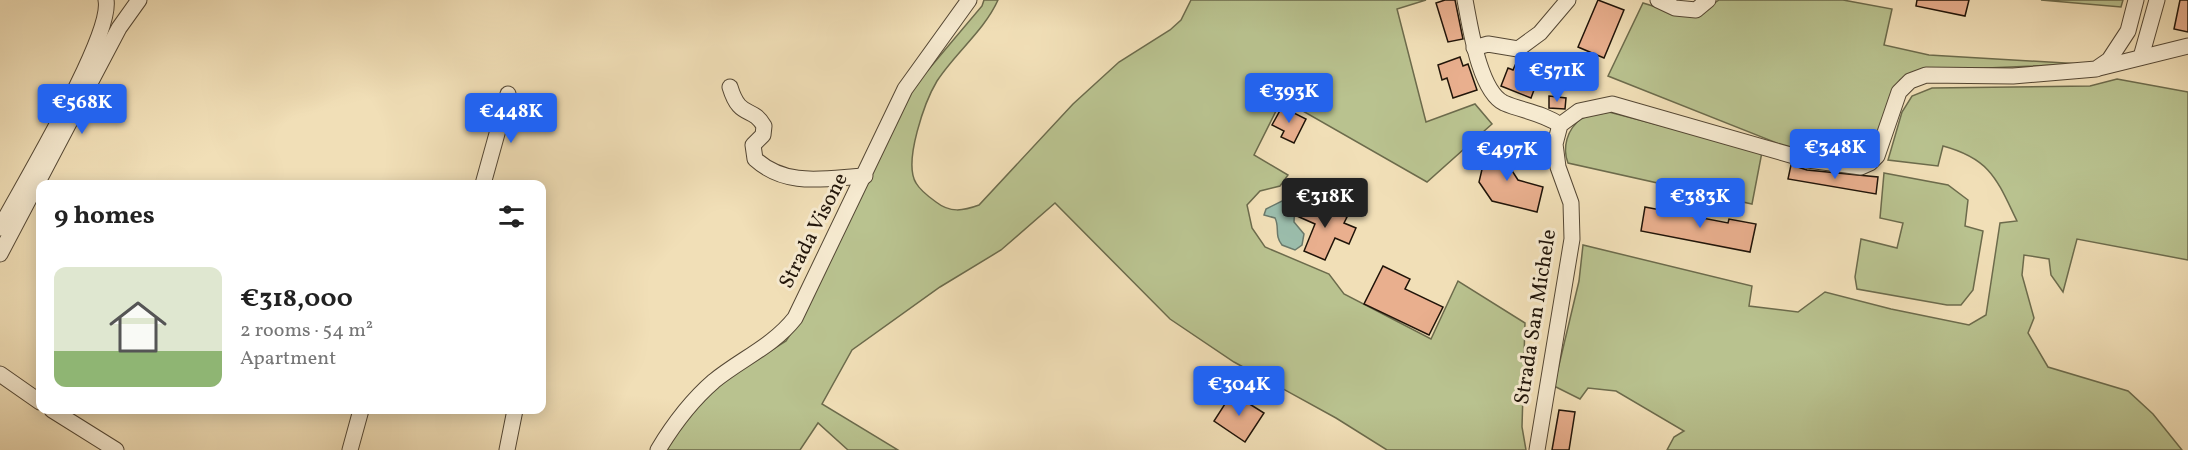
<!DOCTYPE html>
<meta charset="utf-8">
<style>
body{margin:0;font-family:Vollkorn,serif;background:#f6f6f6;color:#222;height:100vh;display:flex;flex-direction:column;font-size:22px;white-space:nowrap}
*{box-sizing:border-box;margin:0}
p{font-size:20px;color:#767676}
.icon{flex:none;width:33px;height:33px;fill:none;stroke:currentColor;stroke-width:2;stroke-linecap:round;stroke-linejoin:round}
.map{position:relative;flex:1;overflow:hidden}
.panel{position:absolute;left:36px;top:180px;width:510px;height:234px;display:flex;flex-direction:column;background:#fff;border-radius:12px;box-shadow:0 3px 15px #0003}
.panel>*{flex:none}
.price{position:absolute;translate:-50% -51px;padding:0 14px;border-radius:6px;background:#2563eb;color:#fff;font-size:20px;line-height:39px;filter:drop-shadow(0 2px 3px #0008)}
.price::after{content:'';position:absolute;left:50%;top:36px;width:18px;height:14px;margin-left:-9px;background:inherit;clip-path:polygon(0 0,100% 0,50% 100%)}
.price.current{background:#222;color:#fff}
ul{padding:0;list-style:none}
li{display:flex;align-items:center;gap:18px;height:150px;padding:0 18px}
li+li{border-top:2px solid #e0e0e0}
li span{display:grid;place-items:center;flex:none;width:168px;height:120px;border-radius:12px;color:#555}
li>.icon{margin-inline-start:auto}
span .icon{width:72px;height:72px;fill:#fffc;stroke-width:1}
li b{font-size:26px}
h2{display:flex;justify-content:space-between;align-items:center;height:72px;padding:0 18px;font-size:26px}
.map>svg:first-child{display:block}
</style>
<div class="map">
<svg width="2188" height="450" viewBox="0 0 2188 450">
<rect width="100%" height="100%" fill="#f1dfb7"/>
<filter id="stains"><feTurbulence type="fractalNoise" baseFrequency=".00333" numOctaves="4"/><feColorMatrix values="0 0 0 0 .2 0 0 0 0 .09 0 0 0 0 .02 0 0 0 .5 -.17"/></filter>
<radialGradient id="worn" r=".72"><stop offset=".6" stop-color="#630" stop-opacity="0"/><stop offset="1" stop-color="#630" stop-opacity=".3"/></radialGradient>
<g fill="#b9c28f" stroke="#6c6b4c" stroke-width="1.5">
<path d="M984,0H998C984,31 955,53 937,81C925,101 903,162 916,183C920,190 929,197 936,202C950,213 963,211 979,205L1073,104L1119,62L1170,30L1181,20L1191,0H1426L1397,9L1426,122L1475,104L1492,124L1427,182L1282,99L1254,155L1288,175L1280,186L1260,191L1247,205L1252,228L1265,247L1329,274L1344,294L1431,339L1458,281L1525,323L1522,427L1526,450H1387L1336,418L1234,362L1170,319L1055,203L1001,250L940,287L852,350L822,404L898,450H848L818,423L800,450H665L674,435L716,386L786,341L804,314L912,89L982,6Z"/>
<polygon points="1719,0 1843,0 1892,9 1884,45 1929,55 2082,64 1916,71 1900,80 1875,141 1868,151 1853,160 1802,153 1608,76 1643,3 1672,12 1698,14"/>
<polygon points="2041,0 2123,0 2121,7"/>
<path d="M2117,79L2188,92V260L2077,239L2063,292L2051,275L2049,259L2024,255L2022,275L2034,318L2028,333L2048,367L2128,391L2153,414L2182,450H1667L1674,437L1684,431L1616,391L1588,388L1580,399L1554,386L1579,281L1583,245L1752,286L1749,306L1798,312L1825,292L1891,309L1969,325L1986,315L2000,223L2017,221C1997,180 1991,159 1943,146L1938,166L1888,160L1902,112L1912,96L1932,88L2090,86Z"/>
<path d="M1609,112L1762,152L1752,204L1568,163C1562,148 1567,129 1581,119C1588,115 1601,114 1609,112Z"/>
<polygon points="1884,173 1948,185 1968,200 1965,226 1983,231 1973,290 1961,305 1947,305 1857,289 1855,277 1861,239 1897,248 1903,223 1880,218"/>
</g>
<path fill="#9bbdac" stroke="#6a796b" stroke-width="1.5" d="M1286,199L1295,202L1294,222L1304,234L1302,245L1295,250L1282,245C1274,235 1280,228 1275,218L1264,215L1266,209Z"/>
<g fill="#e9af8e" stroke="#201409" stroke-width="1.5">
<polygon points="1445,0 1455,0 1463,39 1448,42 1436,3"/>
<polygon points="1598,0 1624,10 1604,58 1578,47"/>
<polygon points="1917,0 1969,0 1965,16 1916,6"/>
<polygon points="2180,0 2188,0 2188,32 2174,29"/>
<polygon points="1460,57 1463,66 1468,64 1477,90 1453,98 1447,78 1442,80 1438,65"/>
<polygon points="1517,61 1537,69 1532,80 1537,82 1531,98 1501,86 1508,68 1513,70"/>
<polygon points="1549,96 1566,98 1565,109 1549,108"/>
<polygon points="1282,107 1306,119 1294,143 1281,137 1284,131 1272,125"/>
<polygon points="1488,144 1511,149 1507,163 1518,180 1543,187 1537,212 1492,201 1479,182"/>
<polygon points="1791,165 1807,170 1878,177 1876,194 1788,179"/>
<polygon points="1302,203 1313,208 1315,203 1347,217 1344,223 1356,228 1349,244 1335,238 1325,260 1304,251 1315,224 1297,216"/>
<polygon points="1645,207 1728,223 1729,219 1756,224 1750,252 1641,231"/>
<polygon points="1383,266 1410,279 1405,289 1443,307 1429,335 1364,304"/>
<polygon points="1232,393 1264,413 1245,442 1214,421"/>
<polygon points="1559,410 1575,412 1569,450 1552,450"/>
</g>
<g fill="none" stroke-linecap="round" stroke-linejoin="round">
<defs>
<g id="minor">
<path d="M1465,0C1470,25 1479,91 1504,103C1523,111 1543,113 1560,125"/>
<polyline points="1658,0 1675,8 1696,10 1708,0"/>
<polyline points="1474,48 1488,44 1518,49 1540,33 1568,0"/>
<polyline points="2141,57 2157,0"/>
<polyline points="2099,68 2188,46"/>
<path d="M730,87C740,120 752,105 764,126L763,135L753,145L755,159C787,188 826,178 865,176"/>
<polyline points="483,184 508,94"/>
<path d="M0,228C21,188 113,36 106,0"/>
<polyline points="0,254 119,28 139,0"/>
<polyline points="0,374 40,402"/>
<polyline points="52,410 116,450"/>
<polyline points="350,450 361,410"/>
<polyline points="507,450 515,410"/>
<path d="M658,450C673,425 692,400 714,381C741,359 773,346 795,318L905,89L969,0"/>
<polyline points="1537,450 1572,239 1571,203 1558,167 1555,144 1560,125 1579,111 1612,104 1808,160 1861,167 1870,163 1877,156 1899,92 1910,81 1926,75 2013,76 2096,69 2109,60 2128,31 2136,0"/>
</g>
</defs>
<use href="#minor" stroke="#544734" stroke-width="17"/>
<use href="#minor" stroke="#f6ead0" stroke-width="15"/>
</g>
<g text-anchor="middle" dominant-baseline="central" stroke-width="6" stroke-linejoin="round" paint-order="stroke">
<g font-size="21" fill="#201409" stroke="#f6ead0">
<text transform="translate(814 231) rotate(-63)">Strada Visone</text>
<text transform="translate(1536 317) rotate(-81)">Strada San Michele</text>
</g>
</g>
<rect width="100%" height="100%" filter="url(#stains)"/>
<rect width="100%" height="100%" fill="url(#worn)"/>
</svg>
<b class="price" style="left:1557px;top:103px">€571K</b>
<b class="price" style="left:1289px;top:124px">€393K</b>
<b class="price" style="left:82px;top:135px">€568K</b>
<b class="price" style="left:511px;top:144px">€448K</b>
<b class="price" style="left:1835px;top:180px">€348K</b>
<b class="price" style="left:1507px;top:182px">€497K</b>
<b class="price current" style="left:1325px;top:229px">€318K</b>
<b class="price" style="left:1700px;top:229px">€383K</b>
<b class="price" style="left:1239px;top:417px">€304K</b>
<section class="panel">
<h2>9 homes<svg class="icon" aria-label="filters" viewBox="0 0 24 24"><path d="M4 7h16M4 17h16"/><circle cx="9" cy="7" r="2"/><circle cx="15" cy="17" r="2"/></svg></h2>
<ul>
<li><span style="background:linear-gradient(#dfe7d0 70%,#8fb573 0)"><svg class="icon" aria-label="home" viewBox="0 0 24 24"><path d="M3 11l9-7 9 7M6 9v11h12V9"/></svg></span><div><b>€318,000</b><p>2 rooms · 54 m²</p><p>Apartment</p></div></li>
</ul>
</section>
</div>
